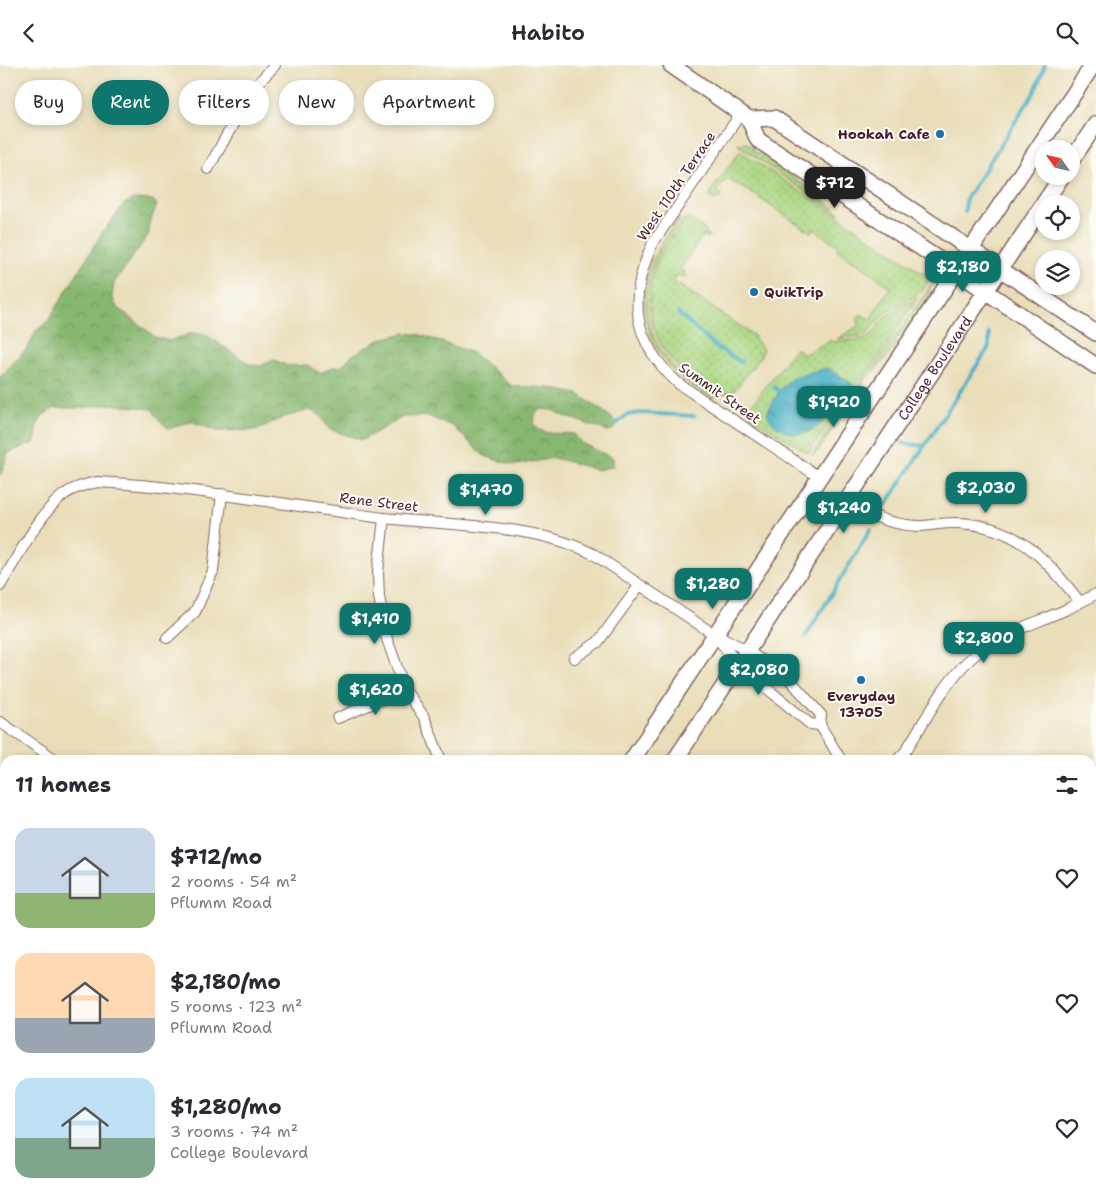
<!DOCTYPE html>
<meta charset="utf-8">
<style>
body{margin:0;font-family:"Shantell Sans",sans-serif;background:#f2f2f3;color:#2b2b33;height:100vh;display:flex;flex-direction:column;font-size:19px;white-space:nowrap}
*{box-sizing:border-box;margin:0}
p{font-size:16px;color:#7c7c81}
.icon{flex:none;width:28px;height:28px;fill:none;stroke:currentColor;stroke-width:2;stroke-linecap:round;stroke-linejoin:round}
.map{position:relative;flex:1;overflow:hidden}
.sheet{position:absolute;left:0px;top:690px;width:1096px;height:445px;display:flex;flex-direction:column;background:#fff;border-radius:15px 15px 0 0;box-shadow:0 2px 8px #0003}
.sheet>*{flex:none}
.banner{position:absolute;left:15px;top:15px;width:500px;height:45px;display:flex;gap:10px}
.needle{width:32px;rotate:304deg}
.fabs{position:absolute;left:1035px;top:75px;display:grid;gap:10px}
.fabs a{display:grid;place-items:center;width:45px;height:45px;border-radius:50%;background:#fff;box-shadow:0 2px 8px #0003;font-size:25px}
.price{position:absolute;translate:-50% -42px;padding:0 11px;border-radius:10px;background:#0f766e;color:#fff;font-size:16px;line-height:32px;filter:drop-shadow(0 1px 2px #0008)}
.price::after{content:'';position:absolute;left:50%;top:30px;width:15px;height:11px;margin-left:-8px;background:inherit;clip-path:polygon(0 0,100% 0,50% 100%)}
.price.on{background:#222;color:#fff}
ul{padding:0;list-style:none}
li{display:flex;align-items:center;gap:15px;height:125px;padding:0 15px}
li span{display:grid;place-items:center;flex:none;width:140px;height:100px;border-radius:15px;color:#555}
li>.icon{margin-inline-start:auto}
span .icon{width:60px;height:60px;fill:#fffc;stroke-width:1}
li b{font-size:21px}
h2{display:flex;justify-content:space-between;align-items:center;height:60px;padding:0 15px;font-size:21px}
.tag{padding:0 18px;border-radius:22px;background:#fff;box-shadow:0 2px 8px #0003;font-size:18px;line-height:45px}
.tag.on{background:#0f766e;color:#fff}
header{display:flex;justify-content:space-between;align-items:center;height:65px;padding:0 15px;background:#fff;font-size:22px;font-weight:600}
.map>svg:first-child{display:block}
</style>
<header><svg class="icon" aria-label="back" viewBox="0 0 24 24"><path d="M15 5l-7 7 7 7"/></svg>Habito<svg class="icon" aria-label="search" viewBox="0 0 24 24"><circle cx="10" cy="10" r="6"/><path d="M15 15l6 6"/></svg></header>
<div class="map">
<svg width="1096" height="1135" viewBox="0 0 1096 1135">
<defs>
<pattern id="grass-dots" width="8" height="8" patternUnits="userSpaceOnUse" patternTransform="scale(1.25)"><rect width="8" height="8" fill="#abd683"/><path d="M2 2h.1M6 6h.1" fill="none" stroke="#95b771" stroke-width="1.8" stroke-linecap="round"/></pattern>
<pattern id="forest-crowns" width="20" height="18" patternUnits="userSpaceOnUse" patternTransform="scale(1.25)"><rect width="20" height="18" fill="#88b771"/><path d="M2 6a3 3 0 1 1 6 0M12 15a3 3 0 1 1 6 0" fill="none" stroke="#71945d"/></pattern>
<pattern id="water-ripples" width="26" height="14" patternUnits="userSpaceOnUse" patternTransform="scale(1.25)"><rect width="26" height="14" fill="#45aec3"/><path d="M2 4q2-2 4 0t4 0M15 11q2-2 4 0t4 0" fill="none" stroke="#3c8d9f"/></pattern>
</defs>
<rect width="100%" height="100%" fill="#fdfcf7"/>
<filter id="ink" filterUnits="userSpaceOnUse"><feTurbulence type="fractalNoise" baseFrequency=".02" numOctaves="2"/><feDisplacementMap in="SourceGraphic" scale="10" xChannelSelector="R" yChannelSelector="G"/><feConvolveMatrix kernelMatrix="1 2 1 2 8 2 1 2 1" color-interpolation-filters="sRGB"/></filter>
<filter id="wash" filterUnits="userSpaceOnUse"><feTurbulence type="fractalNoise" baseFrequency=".0096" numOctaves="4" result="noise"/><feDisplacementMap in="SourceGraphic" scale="20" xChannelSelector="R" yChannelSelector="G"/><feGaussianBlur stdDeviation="1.12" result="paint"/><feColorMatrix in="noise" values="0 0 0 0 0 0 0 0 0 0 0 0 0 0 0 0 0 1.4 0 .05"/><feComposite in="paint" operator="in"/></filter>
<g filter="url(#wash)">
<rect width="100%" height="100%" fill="#e9deb9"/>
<g fill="url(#grass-dots)" stroke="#7a7a57">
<polygon points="746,78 754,84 753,86 755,88 760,87 833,142 840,148 839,150 737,79"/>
<polygon points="740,86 927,211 927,219 921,227 884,249 865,270 837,274 858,261 859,257 857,254 860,249 870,254 890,223 873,209 837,185 838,181 814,164 810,167 744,123 726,114 717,126 722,130 718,135 710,133 711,126"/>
<path d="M688,153L702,162L709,171L708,173L703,170L680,204L685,208V212L677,210L673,216L756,272L754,274L763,284L761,291L734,326L722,329L719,332C707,324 693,316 682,306C651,279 641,234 657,196C664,181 675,168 684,154Z"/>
<path d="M678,154L680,155C672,168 662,180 656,194C638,232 647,278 678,306C689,317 703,324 716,333L714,335C700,326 685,317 674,306C646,279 636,236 650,200C657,183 668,168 678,154Z"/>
<polygon points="931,220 929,231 901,272 897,272 895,275 897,277 890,289 864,316 819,385 812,390 865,310 884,288"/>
<polygon points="917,233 881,288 841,337 830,358 808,388 749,351 751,344 749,343 795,284 800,285 803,290 831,275 833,277 862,274 871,270 885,252"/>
</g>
<g fill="url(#forest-crowns)" stroke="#696b4e">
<path d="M134,134L153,135L157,140L149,159V169L114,218L112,231L116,241L155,272L169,276L192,268L207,270L249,299L260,301L274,295L288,301L307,300L320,308L334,302H341L351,291L381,274L405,268L421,270L473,288L512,321L549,323L578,329L611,352L616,359L614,364L608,366L567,352L552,345L540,344L535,350L534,360C545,372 560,367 574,369L585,380L613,393V401L598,405L554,393L515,400L496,395L483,390L452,361L428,351L403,352L362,375L329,364L321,351L310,345L284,352L255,365L217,366L193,357L181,359L169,364L160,356L152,344L109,339L83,343H55L43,350L36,362L37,370L34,378L8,388L0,411V312L28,282L36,266L48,256L102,168L124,139Z"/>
<polygon points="0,744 5,748 5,802 0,797"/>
<polygon points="619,1130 671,1130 671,1135 616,1135"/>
</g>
<path fill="url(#water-ripples)" stroke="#486677" d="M828,303L853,319C838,340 812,384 782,364C774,359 770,357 767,348C786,311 790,312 828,303Z"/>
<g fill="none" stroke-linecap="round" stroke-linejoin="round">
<g stroke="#45aec3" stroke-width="4">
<polyline points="965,147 966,134 1035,26 1045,0"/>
<polyline points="678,248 716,282 741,297"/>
<polyline points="774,322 779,326"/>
<polyline points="616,359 627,350 640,348 694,351"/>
<polyline points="902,378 924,381"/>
<polyline points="886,440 989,282 989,268"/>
<polyline points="806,571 871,464"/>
<polyline points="654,1135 656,1130"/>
</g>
</g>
</g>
<g filter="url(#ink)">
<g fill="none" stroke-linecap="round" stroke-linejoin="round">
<defs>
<g id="street">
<path d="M741,48L653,178C627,233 632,277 679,319L819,412"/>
<polyline points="208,104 252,25 275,0"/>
<path d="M849,435C868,451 893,460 919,461C932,461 944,457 957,458C1017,460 1045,493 1080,537"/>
<polyline points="384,453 378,507 379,532 387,574 405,625 424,652 441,695"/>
<path d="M0,521C16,495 41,445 65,429C75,422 86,419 98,417C194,422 289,441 384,453C451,461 535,458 595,490L706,564L748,586L791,616L821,650L820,660L841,695"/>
<polyline points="167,573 195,547 213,506 222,429"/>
<polyline points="718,574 739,600 810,659 820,660"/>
<polyline points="574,593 598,577 639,521"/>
<polyline points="338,653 405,625"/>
<polyline points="0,657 56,695"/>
<path d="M897,695L905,687C923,659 940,626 963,601C991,571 1029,561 1065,545C1076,540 1086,534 1096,529"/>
<polyline points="1091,776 1096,779"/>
<polyline points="1091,981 1096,982"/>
<polyline points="0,985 5,986"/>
<polyline points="211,1130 219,1135"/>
<polyline points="806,1135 809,1130"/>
</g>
<g id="secondary">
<polyline points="671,0 749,54 758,75 956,206 1096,301"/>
<polyline points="749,54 774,53 1096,268"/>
<polyline points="1071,96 1096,59"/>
<polyline points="632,695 1093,0"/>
<path id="s1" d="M675,695L1062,111"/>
<polyline points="340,1135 343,1130"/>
<polyline points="383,1135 386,1130"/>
</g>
</defs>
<use href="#street" stroke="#82625d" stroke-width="12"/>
<use href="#secondary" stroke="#82625d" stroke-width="18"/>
<use href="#street" stroke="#fff" stroke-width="10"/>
<use href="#secondary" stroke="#fff" stroke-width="15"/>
</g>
</g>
<g fill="#1f6fb2" stroke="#fdfcf7" stroke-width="2">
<circle cx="940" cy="69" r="5"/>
<circle cx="754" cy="227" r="5"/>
<circle cx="861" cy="615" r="5"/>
</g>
<g text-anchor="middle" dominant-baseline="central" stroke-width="4" stroke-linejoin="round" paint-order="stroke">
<g font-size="14" font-weight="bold" fill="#4a1f2b" stroke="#fdfcf7" text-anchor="end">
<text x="930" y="69">Hookah Cafe</text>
<text x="764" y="227" text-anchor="start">QuikTrip</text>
<text x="861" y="631" text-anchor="middle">Everyday<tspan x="861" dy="16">13705</tspan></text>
</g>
<g font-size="14" fill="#4a1f2b" stroke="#fdfcf7">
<text transform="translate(676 121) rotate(-56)">West 110th Terrace</text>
<text stroke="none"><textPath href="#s1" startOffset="470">College Boulevard</textPath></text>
<text transform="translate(720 328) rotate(35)">Summit Street</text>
<text transform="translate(379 437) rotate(7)">Rene Street</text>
</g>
</g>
</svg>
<div class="fabs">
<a><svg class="needle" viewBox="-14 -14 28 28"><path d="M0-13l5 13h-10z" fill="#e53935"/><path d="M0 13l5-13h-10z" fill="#7c7c81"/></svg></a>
<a><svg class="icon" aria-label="locate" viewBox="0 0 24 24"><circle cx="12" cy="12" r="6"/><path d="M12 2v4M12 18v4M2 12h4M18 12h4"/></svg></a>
<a><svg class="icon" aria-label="layers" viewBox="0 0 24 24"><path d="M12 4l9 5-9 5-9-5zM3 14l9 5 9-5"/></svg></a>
</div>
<b class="price on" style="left:835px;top:144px">$712</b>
<b class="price" style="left:963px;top:228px">$2,180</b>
<b class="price" style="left:834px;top:363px">$1,920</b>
<b class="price" style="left:986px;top:449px">$2,030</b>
<b class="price" style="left:486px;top:451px">$1,470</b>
<b class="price" style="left:844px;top:469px">$1,240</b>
<b class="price" style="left:713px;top:545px">$1,280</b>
<b class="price" style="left:375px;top:580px">$1,410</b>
<b class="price" style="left:984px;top:599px">$2,800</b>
<b class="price" style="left:759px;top:631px">$2,080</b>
<b class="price" style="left:376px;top:651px">$1,620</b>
<div class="banner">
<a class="tag">Buy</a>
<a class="tag on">Rent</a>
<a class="tag">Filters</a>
<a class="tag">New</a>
<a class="tag">Apartment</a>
</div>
<section class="sheet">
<h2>11 homes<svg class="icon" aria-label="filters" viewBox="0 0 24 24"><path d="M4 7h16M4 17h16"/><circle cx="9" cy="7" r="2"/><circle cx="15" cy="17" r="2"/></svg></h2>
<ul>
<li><span style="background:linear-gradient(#c9d6e8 65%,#8fb573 0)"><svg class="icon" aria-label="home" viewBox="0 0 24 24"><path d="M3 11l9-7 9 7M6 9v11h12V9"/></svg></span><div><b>$712/mo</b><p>2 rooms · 54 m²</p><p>Pflumm Road</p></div><svg class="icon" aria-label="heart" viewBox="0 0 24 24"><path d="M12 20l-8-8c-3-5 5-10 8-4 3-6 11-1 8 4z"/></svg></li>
<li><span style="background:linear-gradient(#ffd9b3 65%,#9aa5b1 0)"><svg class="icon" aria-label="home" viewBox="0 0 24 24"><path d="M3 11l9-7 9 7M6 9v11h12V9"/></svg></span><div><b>$2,180/mo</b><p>5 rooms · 123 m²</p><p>Pflumm Road</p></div><svg class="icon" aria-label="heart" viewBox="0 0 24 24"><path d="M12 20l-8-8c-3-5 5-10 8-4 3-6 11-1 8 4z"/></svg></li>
<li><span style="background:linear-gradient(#bfe0f5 60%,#7fa58c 0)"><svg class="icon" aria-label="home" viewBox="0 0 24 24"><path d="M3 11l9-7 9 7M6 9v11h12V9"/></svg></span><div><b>$1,280/mo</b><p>3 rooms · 74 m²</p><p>College Boulevard</p></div><svg class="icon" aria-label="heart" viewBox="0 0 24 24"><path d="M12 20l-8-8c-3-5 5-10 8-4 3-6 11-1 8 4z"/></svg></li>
</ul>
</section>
</div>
